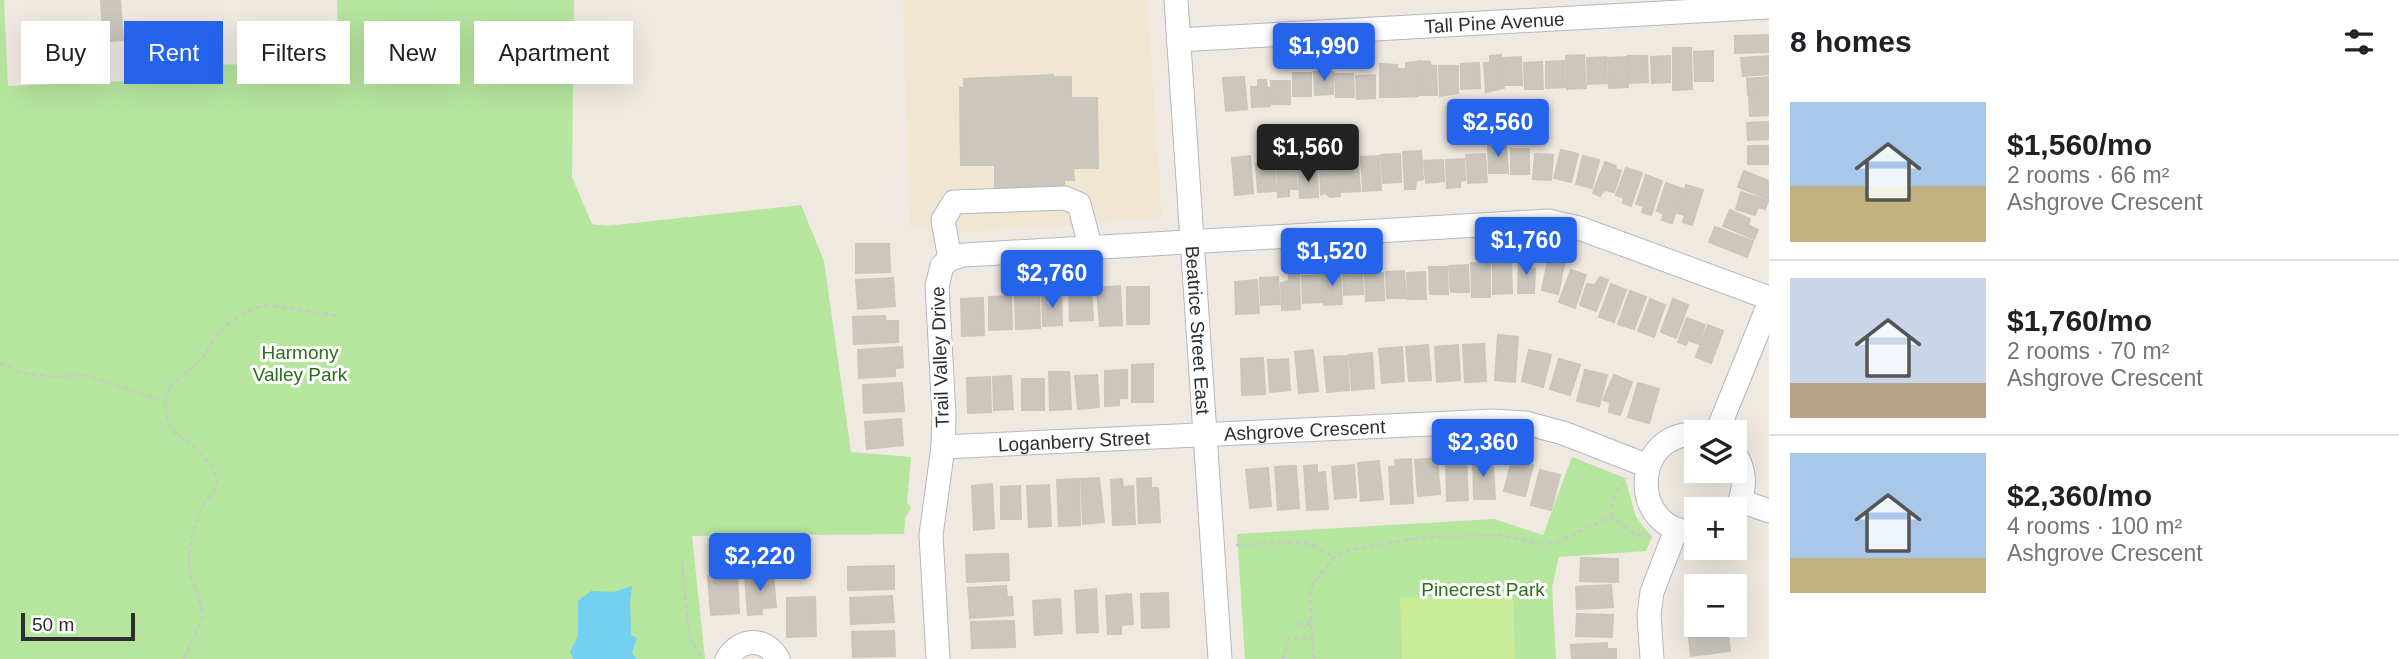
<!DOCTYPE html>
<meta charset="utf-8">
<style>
body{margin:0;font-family:Helvetica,sans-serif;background:#f2f2f2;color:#202124;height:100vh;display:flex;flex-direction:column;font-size:26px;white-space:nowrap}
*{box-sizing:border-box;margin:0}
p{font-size:23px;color:#757577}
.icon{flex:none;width:38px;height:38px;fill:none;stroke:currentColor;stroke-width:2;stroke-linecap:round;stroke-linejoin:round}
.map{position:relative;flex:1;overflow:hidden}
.details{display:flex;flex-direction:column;background:#fff;width:630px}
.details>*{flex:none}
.guide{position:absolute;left:21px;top:21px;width:665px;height:63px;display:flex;gap:14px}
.buttons{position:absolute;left:1684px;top:420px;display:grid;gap:14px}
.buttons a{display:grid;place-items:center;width:63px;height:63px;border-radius:0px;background:#fff;box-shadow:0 7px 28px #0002;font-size:35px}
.scale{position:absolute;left:21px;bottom:18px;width:114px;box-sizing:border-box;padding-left:7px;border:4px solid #2e2e2e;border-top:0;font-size:19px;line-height:24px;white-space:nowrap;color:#2e2e2e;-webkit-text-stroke:5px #fff;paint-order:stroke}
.price{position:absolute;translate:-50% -60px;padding:0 16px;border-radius:7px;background:#2563eb;color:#fff;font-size:23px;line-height:46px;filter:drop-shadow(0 2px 4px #0008)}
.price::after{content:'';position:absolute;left:50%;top:42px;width:21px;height:16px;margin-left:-10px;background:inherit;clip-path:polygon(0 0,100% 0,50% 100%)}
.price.on{background:#222;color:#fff}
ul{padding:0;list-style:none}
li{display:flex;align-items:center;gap:21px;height:175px;padding:0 21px}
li+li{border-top:2px solid #e0e0e0}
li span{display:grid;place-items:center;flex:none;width:196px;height:140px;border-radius:0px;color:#555}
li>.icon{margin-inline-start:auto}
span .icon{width:84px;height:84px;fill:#fffc;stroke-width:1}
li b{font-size:30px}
h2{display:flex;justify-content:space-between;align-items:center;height:84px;padding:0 21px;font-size:30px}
.chip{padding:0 24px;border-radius:0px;background:#fff;box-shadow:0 7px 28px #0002;font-size:24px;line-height:63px}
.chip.on{background:#2563eb;color:#fff}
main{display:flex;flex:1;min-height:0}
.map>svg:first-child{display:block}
</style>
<main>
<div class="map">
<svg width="1769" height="659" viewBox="0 0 1769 659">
<rect width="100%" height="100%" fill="#efe9e1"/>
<polygon fill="#f0e6d1" points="903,0 1147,0 1162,218 953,233 933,244 925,226 910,227"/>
<g fill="#b6e59e">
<polygon points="0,0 4,0 8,86 128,81 200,64 339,66 337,0 574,0 572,177 592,224 606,226 801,205 824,261 851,452 911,457 907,503 911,507 905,519 904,534 692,536 705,659 0,659"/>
<polygon points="1572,457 1625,478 1636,517 1652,537 1646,551 1559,557 1552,587 1556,659 1245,659 1237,534 1494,519 1543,535"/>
</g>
<polygon fill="#c9ec9a" points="1513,593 1515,659 1402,659 1400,598"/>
<polygon fill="#75cff0" points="632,586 630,601 631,635 637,638 632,653 637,659 573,659 570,652 578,636 578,601 591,591 613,592"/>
<g fill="#cbc7bf" stroke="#cbc5ba" stroke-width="2">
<polygon points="120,0 123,40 98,42 97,30 103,30 101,1"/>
<polygon points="1769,35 1769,52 1735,53 1735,36"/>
<polygon points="1673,48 1691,48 1692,89 1673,90"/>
<polygon points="1713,51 1713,81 1695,81 1694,52"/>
<polygon points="1501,55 1504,88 1486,92 1484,63 1490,63 1490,56"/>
<polygon points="1584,55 1586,88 1567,89 1566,56"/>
<polygon points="1628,56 1647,56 1648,82 1629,83"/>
<polygon points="1670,56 1670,82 1652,83 1651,57"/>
<polygon points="1768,56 1769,74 1743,76 1741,58"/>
<polygon points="1521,57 1522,85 1504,85 1503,58"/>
<polygon points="1606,57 1607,83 1588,84 1587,58"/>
<polygon points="1627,57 1628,87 1609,88 1608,58"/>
<polygon points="1418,61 1430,62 1431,66 1436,66 1437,95 1419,95"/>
<polygon points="1564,61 1565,87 1546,88 1546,62"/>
<polygon points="1416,62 1418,96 1400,97 1399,69 1406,69 1406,63"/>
<polygon points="1542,62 1543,89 1525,89 1524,63"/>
<polygon points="1479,63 1480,88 1461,89 1461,64"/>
<polygon points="1380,64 1397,65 1399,97 1380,97"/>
<polygon points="1439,66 1458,66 1458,93 1440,96"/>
<polygon points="1314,72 1333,72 1333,94 1315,95"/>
<rect x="1293" y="73" width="18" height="23"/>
<polygon points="1335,74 1353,74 1354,97 1336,97"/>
<polygon points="1053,75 1053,77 1071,77 1071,98 1097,98 1098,168 1073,168 1074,180 1064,180 1064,188 995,189 995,165 961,165 960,88 964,88 964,79"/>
<polygon points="1375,75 1375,98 1357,99 1356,76"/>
<polygon points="1244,77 1247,109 1226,111 1223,78"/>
<polygon points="1769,77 1769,93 1748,95 1747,79"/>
<polygon points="1258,80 1266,80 1267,88 1270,88 1270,106 1252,107 1251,87 1258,87"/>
<polygon points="1271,81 1290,81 1290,104 1272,104"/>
<polygon points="1769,95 1769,115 1750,116 1749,96"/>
<polygon points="1769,122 1769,139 1748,140 1747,123"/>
<polygon points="1506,145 1508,173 1489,173 1488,146"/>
<rect x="1748" y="146" width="21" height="18"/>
<rect x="1511" y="149" width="18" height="25"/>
<polygon points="1561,150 1578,154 1571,182 1554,178"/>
<polygon points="1421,151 1423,179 1416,181 1415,189 1405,189 1403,152"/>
<polygon points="1400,154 1401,182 1383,183 1381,155"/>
<polygon points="1485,154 1487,182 1468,183 1466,155"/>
<polygon points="1535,154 1553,155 1551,180 1533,179"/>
<polygon points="1250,156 1253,193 1235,195 1232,158"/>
<polygon points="1379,156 1381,190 1363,191 1361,157"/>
<polygon points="1583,156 1599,160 1592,188 1576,184"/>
<polygon points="1464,159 1465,180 1460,181 1460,187 1447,188 1446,160"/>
<polygon points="1443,160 1444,181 1426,183 1424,161"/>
<polygon points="1295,162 1297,189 1289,189 1289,196 1278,197 1277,163"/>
<polygon points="1605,162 1616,166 1615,169 1621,171 1614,192 1604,190 1600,196 1593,193"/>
<polygon points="1274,163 1276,191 1258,192 1256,164"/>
<polygon points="1358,163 1360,191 1341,192 1340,164"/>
<polygon points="1626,168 1642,173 1631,206 1623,203 1624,198 1616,195"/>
<polygon points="1338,169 1340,196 1330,197 1326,193 1321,194 1320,170"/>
<polygon points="1317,170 1318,197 1300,198 1298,171"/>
<polygon points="1744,171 1769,181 1768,199 1738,187"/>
<polygon points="1646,175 1662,181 1651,215 1642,212 1644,206 1636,204"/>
<polygon points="1666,183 1683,189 1672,223 1662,220 1664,214 1657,211"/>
<polygon points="1686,185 1703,190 1692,225 1683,222 1685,215 1677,213"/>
<polygon points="1741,192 1768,201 1765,209 1758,207 1755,215 1736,209"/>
<polygon points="1730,210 1750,219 1748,225 1758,230 1754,239 1723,226"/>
<polygon points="1715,227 1753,241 1747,257 1709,242"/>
<polygon points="856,244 889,244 890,272 856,273"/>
<polygon points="1549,256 1565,260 1558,294 1542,290"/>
<polygon points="1519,258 1527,258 1527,266 1535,269 1534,293 1518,293"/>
<polygon points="1493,259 1511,259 1512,293 1493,294"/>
<polygon points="1471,263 1490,263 1490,297 1472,297"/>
<polygon points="1468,265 1469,292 1451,292 1449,266"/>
<polygon points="1352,267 1354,274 1362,274 1363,294 1344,295 1343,268"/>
<polygon points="1429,267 1447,267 1448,294 1430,294"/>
<polygon points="1340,270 1342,304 1324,305 1322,271"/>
<polygon points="1571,270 1586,275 1575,308 1559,302"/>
<polygon points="1404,271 1406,298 1387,298 1386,272"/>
<polygon points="1425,272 1426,299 1408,299 1407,273"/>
<polygon points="1383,273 1384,300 1366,301 1365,274"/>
<polygon points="1289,274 1299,274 1300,309 1282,310 1281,283 1289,281"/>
<polygon points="1321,275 1322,302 1303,303 1302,276"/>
<polygon points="1278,277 1280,304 1261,305 1260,278"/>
<polygon points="1600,277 1608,280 1596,311 1580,305 1587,284 1595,285"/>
<polygon points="893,278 895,306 858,309 856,280"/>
<polygon points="1257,280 1259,313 1236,314 1235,282"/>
<polygon points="1611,284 1626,290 1614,322 1599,317"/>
<polygon points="1120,286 1122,325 1100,326 1097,288"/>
<rect x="1127" y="287" width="22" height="37"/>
<polygon points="1091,288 1093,320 1070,321 1069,289"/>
<polygon points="1630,291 1646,297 1634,329 1618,324"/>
<polygon points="1039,293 1040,328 1016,329 1015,294"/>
<polygon points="1061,295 1062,325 1043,326 1042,296"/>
<polygon points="1011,296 1012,329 989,330 989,297"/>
<polygon points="983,298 984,335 962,336 961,299"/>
<polygon points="1650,299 1665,305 1654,337 1638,331"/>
<polygon points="1673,299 1688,305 1676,338 1661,332"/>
<polygon points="885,316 885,321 898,321 898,342 854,344 853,317"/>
<polygon points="1687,318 1705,325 1699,344 1688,340 1686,345 1678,342"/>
<polygon points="1708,325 1723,331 1711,363 1696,357"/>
<polygon points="1498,335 1518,337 1515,382 1495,380"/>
<polygon points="1484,344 1486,381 1465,382 1463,345"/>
<polygon points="1428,345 1431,380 1409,381 1406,347"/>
<polygon points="1458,345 1460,380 1437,382 1435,347"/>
<polygon points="902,347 903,367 895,368 895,376 859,378 858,350"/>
<polygon points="1402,347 1404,381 1382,383 1379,349"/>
<polygon points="1313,350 1318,391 1299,393 1295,352"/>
<polygon points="1529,350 1551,355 1543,387 1522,381"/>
<polygon points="1372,353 1374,388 1352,390 1349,355"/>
<polygon points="1347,356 1349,390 1327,392 1324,357"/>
<polygon points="1263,358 1265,394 1242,395 1241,359"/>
<polygon points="1288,359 1290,390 1270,392 1268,360"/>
<polygon points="1559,359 1580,365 1570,395 1550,389"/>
<polygon points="1153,364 1153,402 1132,402 1132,365"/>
<polygon points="1127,370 1127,398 1119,398 1119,405 1105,406 1105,371"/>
<polygon points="1585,370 1607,375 1599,406 1577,401"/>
<polygon points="1049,372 1069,372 1071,409 1050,410"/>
<polygon points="1097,375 1099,407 1078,409 1075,376"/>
<polygon points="1614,375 1632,382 1620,415 1609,412 1610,402 1603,400"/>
<polygon points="1011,376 1013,409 994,410 993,377"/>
<polygon points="990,377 991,412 968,413 967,378"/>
<rect x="1022" y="379" width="22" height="31"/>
<polygon points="902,383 904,411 864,413 863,385"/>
<polygon points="1638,383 1659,389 1649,423 1628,417"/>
<polygon points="901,419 903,445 867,449 865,422"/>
<polygon points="1485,455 1486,464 1493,464 1495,499 1474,499 1473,456"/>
<polygon points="1466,456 1468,500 1447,501 1446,457"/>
<polygon points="1437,458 1440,494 1418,496 1415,460"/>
<polygon points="1411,459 1413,503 1391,504 1389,467 1396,466 1395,460"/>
<polygon points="1512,460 1533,465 1525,496 1504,491"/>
<polygon points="1379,461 1383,499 1361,501 1358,463"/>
<polygon points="1317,465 1317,473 1325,472 1328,509 1307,510 1304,466"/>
<polygon points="1354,465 1356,497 1335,499 1332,467"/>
<polygon points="1296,466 1299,508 1278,510 1275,467"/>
<polygon points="1268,468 1271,506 1250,508 1246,470"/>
<polygon points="1540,470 1560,475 1551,510 1531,505"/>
<polygon points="1099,478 1104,522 1083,524 1081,479"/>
<polygon points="1151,478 1151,488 1158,488 1160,522 1139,523 1137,479"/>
<polygon points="1079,479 1080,525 1059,526 1057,480"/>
<polygon points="1122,479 1123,487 1133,486 1135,524 1113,525 1111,480"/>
<polygon points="992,484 994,528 974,530 972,486"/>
<polygon points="1049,485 1051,526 1029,527 1027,486"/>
<polygon points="1020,486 1021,519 1001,519 1001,487"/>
<polygon points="1008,554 1009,580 967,582 966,555"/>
<polygon points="1581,558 1618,559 1618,582 1580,581"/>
<polygon points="894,566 894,589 848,590 848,567"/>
<polygon points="773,574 776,607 761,608 762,614 748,615 745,576"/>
<polygon points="737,575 739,613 711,615 708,576"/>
<polygon points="1740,576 1741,597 1734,597 1734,586 1696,586 1695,598 1695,578"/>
<polygon points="1611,585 1613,607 1577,609 1576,587"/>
<polygon points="1006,586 1007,597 1012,597 1013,615 970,618 968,588"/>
<polygon points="1096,589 1098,632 1077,633 1075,591"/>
<polygon points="1168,593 1169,627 1142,628 1141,594"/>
<polygon points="1131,594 1133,624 1121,625 1121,634 1108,634 1106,596"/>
<polygon points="892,596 894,622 851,624 850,598"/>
<polygon points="815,597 816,636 787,637 787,598"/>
<polygon points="1060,599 1062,633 1035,635 1033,601"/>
<polygon points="1689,607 1696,607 1696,625 1727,625 1727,627 1690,630"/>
<polygon points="1577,614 1613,615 1612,637 1576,636"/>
<polygon points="1014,621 1015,647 972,648 971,622"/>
<polygon points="894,631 895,656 853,657 852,632"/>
<polygon points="1728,634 1730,651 1691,656 1689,638"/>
<polygon points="1607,643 1607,649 1616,649 1616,659 1572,659 1571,645"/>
</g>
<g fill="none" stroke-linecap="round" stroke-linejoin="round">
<defs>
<g id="minor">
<path id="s1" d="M1176,0L1220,659"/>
<path id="s2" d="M1178,40L1769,7"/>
<polyline points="950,259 943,220 954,202 1065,198 1079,204 1091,249"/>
<polyline points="1717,432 1769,304"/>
<path d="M1696,434C1629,433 1630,534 1696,532"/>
<path id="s3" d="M943,447L1493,421L1526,423L1563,433L1648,466"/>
<path d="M1734,453C1748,472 1745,494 1734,513"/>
<polyline points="1741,501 1769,511"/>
<path d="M727,659C740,638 765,636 778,659"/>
<polyline points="938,659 931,535 943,447 944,415 937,286 942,266 950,259 964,255 1548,221 1579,228 1769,298"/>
<polyline points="1652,659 1649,615 1652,592 1676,530"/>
</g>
</defs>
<use href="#minor" stroke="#b4b7c1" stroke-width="25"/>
<g stroke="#c9c9c9" stroke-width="2.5" stroke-dasharray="5 3.5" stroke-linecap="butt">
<polyline points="0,363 22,373 55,377 86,375 165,402"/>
<path d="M1611,517C1612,499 1614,491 1627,478"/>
<polyline points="1236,545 1301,542 1319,548 1334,557"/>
<polyline points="682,561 689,636 702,659"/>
<polyline points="1298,624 1311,624"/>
<polyline points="1312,637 1314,659"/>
<polyline points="184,659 203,617 198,595 190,575 189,558 191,539 201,508 215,490 217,480 211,465 198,450 174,432 168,423 165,402 171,385 202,359 219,332 237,317 254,308 268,305 340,316"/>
<polyline points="1283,659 1289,639 1312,637 1310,596 1313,584 1334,557 1349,550 1424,537 1499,535 1543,544 1555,543 1611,517 1634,533 1651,538"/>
</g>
<use href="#minor" stroke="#fff" stroke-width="23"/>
</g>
<g text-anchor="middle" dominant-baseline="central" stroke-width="6" stroke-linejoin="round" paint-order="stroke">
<g font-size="19" fill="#2e2e2e" stroke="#fff">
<text stroke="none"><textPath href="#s2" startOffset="317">Tall Pine Avenue</textPath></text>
<text stroke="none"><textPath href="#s1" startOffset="331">Beatrice Street East</textPath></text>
<text transform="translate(940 357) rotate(-92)">Trail Valley Drive</text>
<text stroke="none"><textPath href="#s3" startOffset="362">Ashgrove Crescent</textPath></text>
<text stroke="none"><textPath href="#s3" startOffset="131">Loganberry Street</textPath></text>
</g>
<g font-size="19" fill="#2c6e1b" stroke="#fff">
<text x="300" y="352">Harmony<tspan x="300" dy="22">Valley Park</tspan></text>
<text x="1483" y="589">Pinecrest Park</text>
</g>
</g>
</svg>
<div class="buttons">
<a><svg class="icon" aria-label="layers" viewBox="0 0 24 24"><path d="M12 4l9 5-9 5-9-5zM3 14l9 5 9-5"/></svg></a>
<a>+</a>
<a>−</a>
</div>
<div class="scale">50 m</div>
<b class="price" style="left:1324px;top:83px">$1,990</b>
<b class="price" style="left:1498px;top:159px">$2,560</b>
<b class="price on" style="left:1308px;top:184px">$1,560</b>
<b class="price" style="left:1526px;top:277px">$1,760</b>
<b class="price" style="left:1332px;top:288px">$1,520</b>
<b class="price" style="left:1052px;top:310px">$2,760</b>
<b class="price" style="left:1483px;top:479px">$2,360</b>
<b class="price" style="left:760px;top:593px">$2,220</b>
<div class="guide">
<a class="chip">Buy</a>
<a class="chip on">Rent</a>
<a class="chip">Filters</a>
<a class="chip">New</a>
<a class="chip">Apartment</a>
</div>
</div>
<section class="details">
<h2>8 homes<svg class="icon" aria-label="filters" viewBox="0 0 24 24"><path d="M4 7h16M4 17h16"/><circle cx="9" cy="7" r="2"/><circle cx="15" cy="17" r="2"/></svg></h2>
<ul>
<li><span style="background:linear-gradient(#a9c7e8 60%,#c2b280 0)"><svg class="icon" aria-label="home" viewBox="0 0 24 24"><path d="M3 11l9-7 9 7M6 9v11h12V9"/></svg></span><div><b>$1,560/mo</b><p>2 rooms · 66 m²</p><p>Ashgrove Crescent</p></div></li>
<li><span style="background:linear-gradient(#c9d6e8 75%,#b9a48a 0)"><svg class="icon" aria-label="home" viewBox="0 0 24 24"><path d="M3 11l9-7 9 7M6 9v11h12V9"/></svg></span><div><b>$1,760/mo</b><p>2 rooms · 70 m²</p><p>Ashgrove Crescent</p></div></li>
<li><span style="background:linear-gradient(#a9c7e8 75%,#c2b280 0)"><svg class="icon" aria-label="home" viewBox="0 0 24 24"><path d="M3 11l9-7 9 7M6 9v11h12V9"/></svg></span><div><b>$2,360/mo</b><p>4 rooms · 100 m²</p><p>Ashgrove Crescent</p></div></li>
</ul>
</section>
</main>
